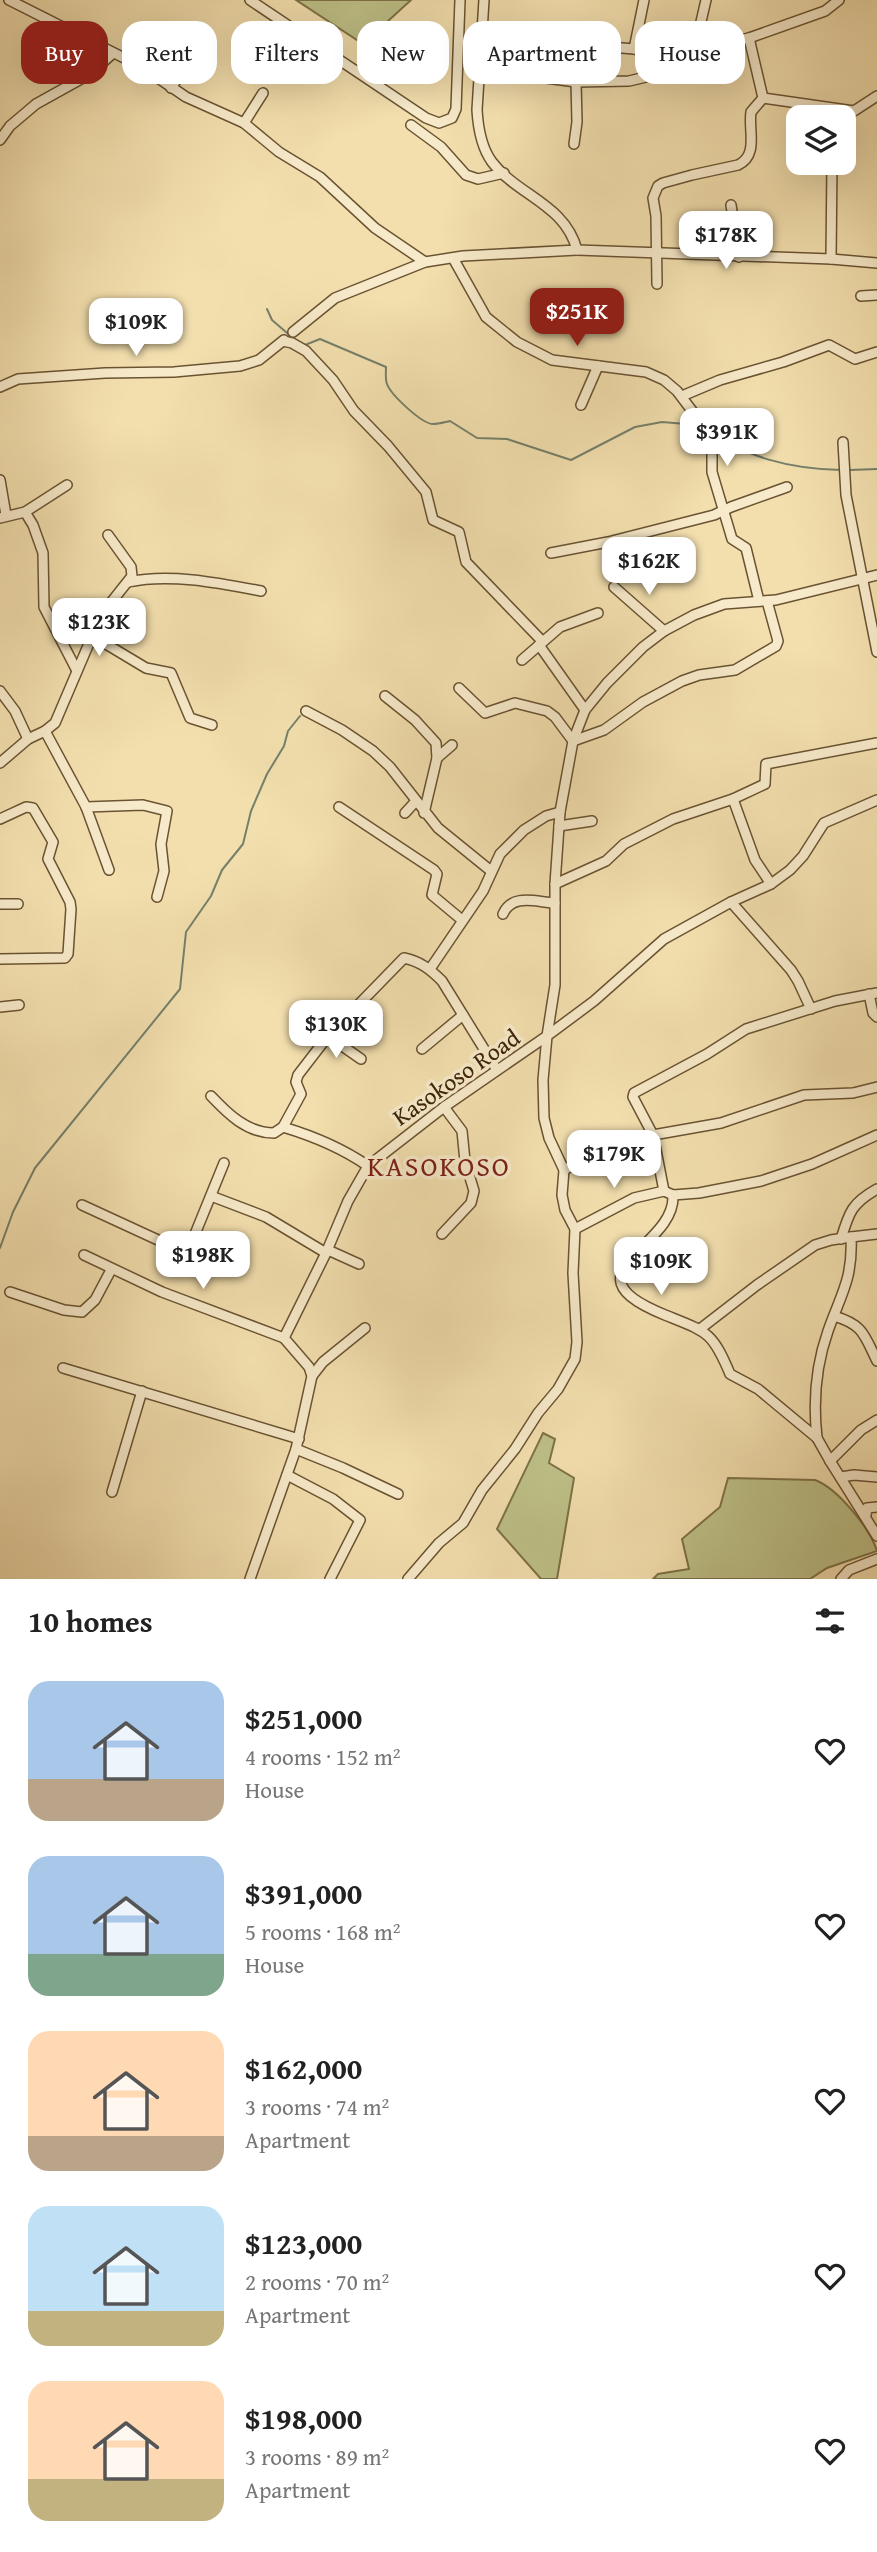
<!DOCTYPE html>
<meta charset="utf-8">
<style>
body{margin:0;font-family:"Gentium Book Plus",serif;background:#f2f2f2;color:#222;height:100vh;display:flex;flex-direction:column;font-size:26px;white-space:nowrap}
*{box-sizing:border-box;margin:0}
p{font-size:23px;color:#767676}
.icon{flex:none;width:38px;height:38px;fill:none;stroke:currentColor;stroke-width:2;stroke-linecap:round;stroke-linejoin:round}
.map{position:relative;height:1579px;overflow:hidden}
.drawer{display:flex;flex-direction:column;background:#fff;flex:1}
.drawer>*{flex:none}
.guide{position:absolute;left:21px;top:21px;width:836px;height:63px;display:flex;gap:14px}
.fabs{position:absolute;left:786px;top:105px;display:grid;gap:14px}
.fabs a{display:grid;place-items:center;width:70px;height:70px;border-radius:14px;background:#fff;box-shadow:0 7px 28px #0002;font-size:35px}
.price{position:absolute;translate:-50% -60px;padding:0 16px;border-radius:14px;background:#fff;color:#222;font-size:23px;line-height:46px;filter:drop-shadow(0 2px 4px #0008)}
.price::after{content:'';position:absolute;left:50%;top:42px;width:21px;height:16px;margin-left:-10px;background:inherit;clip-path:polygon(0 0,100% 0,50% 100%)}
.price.on{background:#8f2418;color:#fff}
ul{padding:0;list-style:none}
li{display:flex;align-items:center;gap:21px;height:175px;padding:0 28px}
li span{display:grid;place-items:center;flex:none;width:196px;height:140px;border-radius:21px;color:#555}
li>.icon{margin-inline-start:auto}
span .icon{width:84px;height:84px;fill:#fffc;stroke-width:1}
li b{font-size:30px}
h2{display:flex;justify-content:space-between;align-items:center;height:84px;padding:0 28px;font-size:30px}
.chip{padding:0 24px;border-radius:21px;background:#fff;box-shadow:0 7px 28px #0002;font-size:24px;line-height:63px}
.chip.on{background:#8f2418;color:#fff}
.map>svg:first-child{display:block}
</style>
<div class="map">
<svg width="877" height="1579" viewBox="0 0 877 1579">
<rect width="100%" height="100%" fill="#f3dfae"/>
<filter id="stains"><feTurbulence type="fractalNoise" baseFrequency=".00286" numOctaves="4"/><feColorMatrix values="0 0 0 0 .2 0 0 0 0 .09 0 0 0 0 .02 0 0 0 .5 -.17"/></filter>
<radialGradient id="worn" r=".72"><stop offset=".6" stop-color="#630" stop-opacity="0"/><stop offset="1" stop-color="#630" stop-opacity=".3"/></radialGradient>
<g fill="#bec188" stroke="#7e7248" stroke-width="2">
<polygon points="296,0 411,0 363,44"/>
<polygon points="543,1433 555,1439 549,1463 574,1478 557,1579 541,1579 497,1529"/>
<path d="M728,1478L815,1480C837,1488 870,1528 877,1551L827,1568L810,1579H653L658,1574L689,1569L682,1539L720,1507Z"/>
</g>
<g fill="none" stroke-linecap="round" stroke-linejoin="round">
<g stroke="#75806b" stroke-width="2">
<polyline points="267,309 272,320 294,339"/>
<path d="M302,344L305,345L320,339L386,367C386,372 385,379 387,384C391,395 422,424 433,424C439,424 445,422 450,421L477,438L507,439L571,460L635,427L662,422L698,425"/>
<path d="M707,426C741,458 793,469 841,470"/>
<polyline points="850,470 877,469"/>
<polyline points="0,1248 13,1212 35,1168 180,989 186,932 211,896 222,870 243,844 251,811 267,774 284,746 288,731 300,716"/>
</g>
<defs>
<g id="minor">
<polyline points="9,0 142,67 186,97 244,123 279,152 320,177 375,228 425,262"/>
<polyline points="250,0 426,118 439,123 452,118 456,109 460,0"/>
<polyline points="483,36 634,49 644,0"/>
<polyline points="482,45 530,65 546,78 576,82 629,81 646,77 687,60 703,48"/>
<polyline points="705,48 700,26 706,0"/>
<polyline points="634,49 651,54 668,54 686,48 703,48 749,38 825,11 839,0"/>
<polyline points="171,88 190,60 201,49"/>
<polyline points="763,98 854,111 877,96"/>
<polyline points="244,123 263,93"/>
<polyline points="411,125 441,147 466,175 478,179 504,173"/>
<polyline points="0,140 10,126 36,104 90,74 112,54"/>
<polyline points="574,144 577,122 576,82"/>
<polyline points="731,205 739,257"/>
<polyline points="577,250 831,259 877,263"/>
<polyline points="453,258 486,317 517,342 552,360 646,372 664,380 677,391 699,420 708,438 712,454 712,472 732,539 746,548 759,601"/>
<polyline points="831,259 832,163"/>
<path d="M657,284L656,216L653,198L658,186L663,183L692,175L738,165C759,155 748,130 751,112L763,98L749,38"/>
<polyline points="861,296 877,295"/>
<path d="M293,332L335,298L425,262L463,256L577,250C565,204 518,196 492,162C481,147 478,127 477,110L484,0"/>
<polyline points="283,341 292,343 306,351 333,380 354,411 388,446 426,492 433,520 459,532 466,562 542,641"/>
<polyline points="0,387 18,379 105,373 174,372 240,366 259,360 284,340"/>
<polyline points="682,396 720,380 783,362 829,345 855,359 877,352"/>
<polyline points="581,405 598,366"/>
<polyline points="843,442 846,495 877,652"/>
<polyline points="0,480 6,515"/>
<polyline points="25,512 33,525 43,553 44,607 77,671"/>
<polyline points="0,518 25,512 67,485"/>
<polyline points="551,553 608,542 714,515 731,507 787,487"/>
<path d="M128,582C170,573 219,583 261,591"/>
<polyline points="614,587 664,631"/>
<polyline points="91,641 106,644 146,668 171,673 190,718 212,725"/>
<polyline points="539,645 585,710"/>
<polyline points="522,660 560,627 598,613"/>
<polyline points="459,688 485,713 515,703 547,711 555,717 573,741 604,730 643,702 682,681 699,675 735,670 776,646 778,641 767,601"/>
<polyline points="0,691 15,711 28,739"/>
<polyline points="385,696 415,720 436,743 437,758 424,813"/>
<polyline points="306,711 342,730 373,751 390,767 438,828 491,871"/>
<polyline points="45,731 86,807 109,870"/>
<polyline points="437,758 452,745"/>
<polyline points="0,763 28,739 45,731 55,723 96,627 109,605 132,576 131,567 108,535"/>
<polyline points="86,807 143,805 167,811 161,844 164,871 157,897"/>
<polyline points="339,807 434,870 437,874 432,895 462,920"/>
<polyline points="405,813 416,801"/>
<polyline points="0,819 26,807 33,808 53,842 48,859 70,902 71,909 68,954 65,958 0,959"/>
<polyline points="559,826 592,821"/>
<polyline points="555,884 606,861 624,844 673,819 733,799"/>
<polyline points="771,884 755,860 733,799 765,784 766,764 877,743"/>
<polyline points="731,902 791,970 798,981 811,1009"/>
<polyline points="0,904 18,904"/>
<path d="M503,914C512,893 536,902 555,903"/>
<polyline points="430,969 483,891 500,854 524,830 546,816 560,812"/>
<polyline points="869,994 873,1013 877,1017"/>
<polyline points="0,1007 19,1005"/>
<polyline points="328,1036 361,1059"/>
<polyline points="422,1049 463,1015"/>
<path d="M211,1096C228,1114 247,1133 274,1133L283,1127C313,1136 342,1148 368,1166"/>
<path d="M283,1127L301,1094L296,1082L298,1075L328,1036L404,958C420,961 431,970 442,981L497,1070"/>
<polyline points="564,1170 600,1150 653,1135 721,1123 804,1095 853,1093 877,1087"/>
<polyline points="664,1191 653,1135 633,1097 634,1093 707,1054 746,1029 835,1001 877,993"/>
<path d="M673,1195C676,1249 559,1272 665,1315C707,1332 712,1331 730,1374L758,1389L817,1438L830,1461"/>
<polyline points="211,1196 266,1217 326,1253"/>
<polyline points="82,1205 184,1252 193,1239 224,1163"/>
<polyline points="575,1229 634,1198 664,1191 673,1195 699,1193 761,1181 812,1164 877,1135"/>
<polyline points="442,1234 471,1203 474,1191 465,1161 462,1131 444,1107"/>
<path d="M841,1239C849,1212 852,1203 877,1189"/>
<polyline points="328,1250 359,1264"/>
<polyline points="84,1255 162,1292 284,1338"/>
<polyline points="10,1292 64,1310 82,1312 95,1300 111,1270"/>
<path d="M834,1316C864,1325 864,1335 877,1361"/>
<polyline points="700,1329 757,1285 815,1245 831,1240 851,1237"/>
<polyline points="63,1368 299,1439"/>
<polyline points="312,1376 323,1362 365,1328"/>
<polyline points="877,1420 861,1430 830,1461 877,1536"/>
<path d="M817,1438C813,1402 816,1365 828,1331C841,1294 853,1279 851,1237L877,1234"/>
<polyline points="296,1449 343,1468 398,1494"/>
<polyline points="287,1475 333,1499 360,1520 330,1579"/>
<polyline points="841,1477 854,1475 877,1477"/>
<polyline points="112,1492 142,1391"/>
<polyline points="866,1515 867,1508 877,1507"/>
<polyline points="250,1579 296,1449 312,1376 309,1367 284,1338 326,1253 348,1201 368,1166 444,1107 547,1036 555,985 555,884 560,812 573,741 585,710 607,683 643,647 664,631 694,615 724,604 776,600 877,575"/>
<polyline points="408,1579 439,1543 463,1523 482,1490 515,1449 538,1413 558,1389 575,1359 577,1342 573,1273 575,1229 565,1210 562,1195 564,1170 549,1138 544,1118 543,1080 547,1036 594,1001 664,939 731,902 771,884 790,870 803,856 824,823 877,800"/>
<polyline points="841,1579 849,1570 877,1559"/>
</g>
</defs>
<use href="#minor" stroke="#6a5332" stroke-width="12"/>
<use href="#minor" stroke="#f7eaca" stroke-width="9"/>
</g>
<g text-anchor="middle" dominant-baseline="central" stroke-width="7" stroke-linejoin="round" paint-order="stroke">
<g font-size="24" fill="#3d2409" stroke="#f7eaca">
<text transform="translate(456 1077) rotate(-35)">Kasokoso Road</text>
</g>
<g font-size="28" letter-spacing="2" fill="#7a1f14" stroke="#f7eaca">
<text x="439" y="1165">KASOKOSO</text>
</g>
</g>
<rect width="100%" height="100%" filter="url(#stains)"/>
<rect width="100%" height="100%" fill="url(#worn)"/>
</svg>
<div class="fabs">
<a><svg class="icon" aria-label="layers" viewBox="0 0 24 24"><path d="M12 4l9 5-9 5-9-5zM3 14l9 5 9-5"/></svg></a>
</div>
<b class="price" style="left:726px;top:271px">$178K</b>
<b class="price on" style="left:577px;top:348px">$251K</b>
<b class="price" style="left:136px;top:358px">$109K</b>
<b class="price" style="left:727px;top:468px">$391K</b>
<b class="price" style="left:649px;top:597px">$162K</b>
<b class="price" style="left:99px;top:658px">$123K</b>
<b class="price" style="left:336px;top:1060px">$130K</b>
<b class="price" style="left:614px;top:1190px">$179K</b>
<b class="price" style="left:203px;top:1291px">$198K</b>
<b class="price" style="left:661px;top:1297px">$109K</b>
<div class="guide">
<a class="chip on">Buy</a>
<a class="chip">Rent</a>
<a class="chip">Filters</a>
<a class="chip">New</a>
<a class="chip">Apartment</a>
<a class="chip">House</a>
</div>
</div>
<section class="drawer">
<h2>10 homes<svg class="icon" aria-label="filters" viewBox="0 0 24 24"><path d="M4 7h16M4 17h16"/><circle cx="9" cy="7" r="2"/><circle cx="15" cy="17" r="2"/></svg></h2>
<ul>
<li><span style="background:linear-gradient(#a9c7e8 70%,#b9a48a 0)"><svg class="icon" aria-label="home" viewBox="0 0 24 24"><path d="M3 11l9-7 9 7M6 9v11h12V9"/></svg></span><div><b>$251,000</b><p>4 rooms · 152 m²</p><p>House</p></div><svg class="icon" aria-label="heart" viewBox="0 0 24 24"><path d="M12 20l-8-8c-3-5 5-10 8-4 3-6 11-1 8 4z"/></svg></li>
<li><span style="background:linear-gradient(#a9c7e8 70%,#7fa58c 0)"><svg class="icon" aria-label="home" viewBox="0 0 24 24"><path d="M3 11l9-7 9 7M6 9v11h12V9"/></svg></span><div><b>$391,000</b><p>5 rooms · 168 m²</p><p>House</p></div><svg class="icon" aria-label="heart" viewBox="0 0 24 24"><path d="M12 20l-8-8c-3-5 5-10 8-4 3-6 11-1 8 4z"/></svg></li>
<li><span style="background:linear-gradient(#ffd9b3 75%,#b9a48a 0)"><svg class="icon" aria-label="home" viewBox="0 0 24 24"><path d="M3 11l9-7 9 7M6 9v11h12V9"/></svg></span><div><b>$162,000</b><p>3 rooms · 74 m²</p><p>Apartment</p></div><svg class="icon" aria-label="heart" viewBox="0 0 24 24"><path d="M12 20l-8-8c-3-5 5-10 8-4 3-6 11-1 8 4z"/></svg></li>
<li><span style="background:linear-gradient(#bfe0f5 75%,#c2b280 0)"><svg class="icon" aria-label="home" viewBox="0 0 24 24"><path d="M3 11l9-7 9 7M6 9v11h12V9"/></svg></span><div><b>$123,000</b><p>2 rooms · 70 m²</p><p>Apartment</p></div><svg class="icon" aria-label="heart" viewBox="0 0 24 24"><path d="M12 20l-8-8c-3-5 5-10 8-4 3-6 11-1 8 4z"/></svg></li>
<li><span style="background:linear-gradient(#ffd9b3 70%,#c2b280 0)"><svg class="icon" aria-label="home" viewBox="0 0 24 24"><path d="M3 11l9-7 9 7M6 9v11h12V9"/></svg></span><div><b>$198,000</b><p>3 rooms · 89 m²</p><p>Apartment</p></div><svg class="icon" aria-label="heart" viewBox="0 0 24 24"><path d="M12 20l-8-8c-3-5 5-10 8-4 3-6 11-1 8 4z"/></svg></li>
</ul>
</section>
